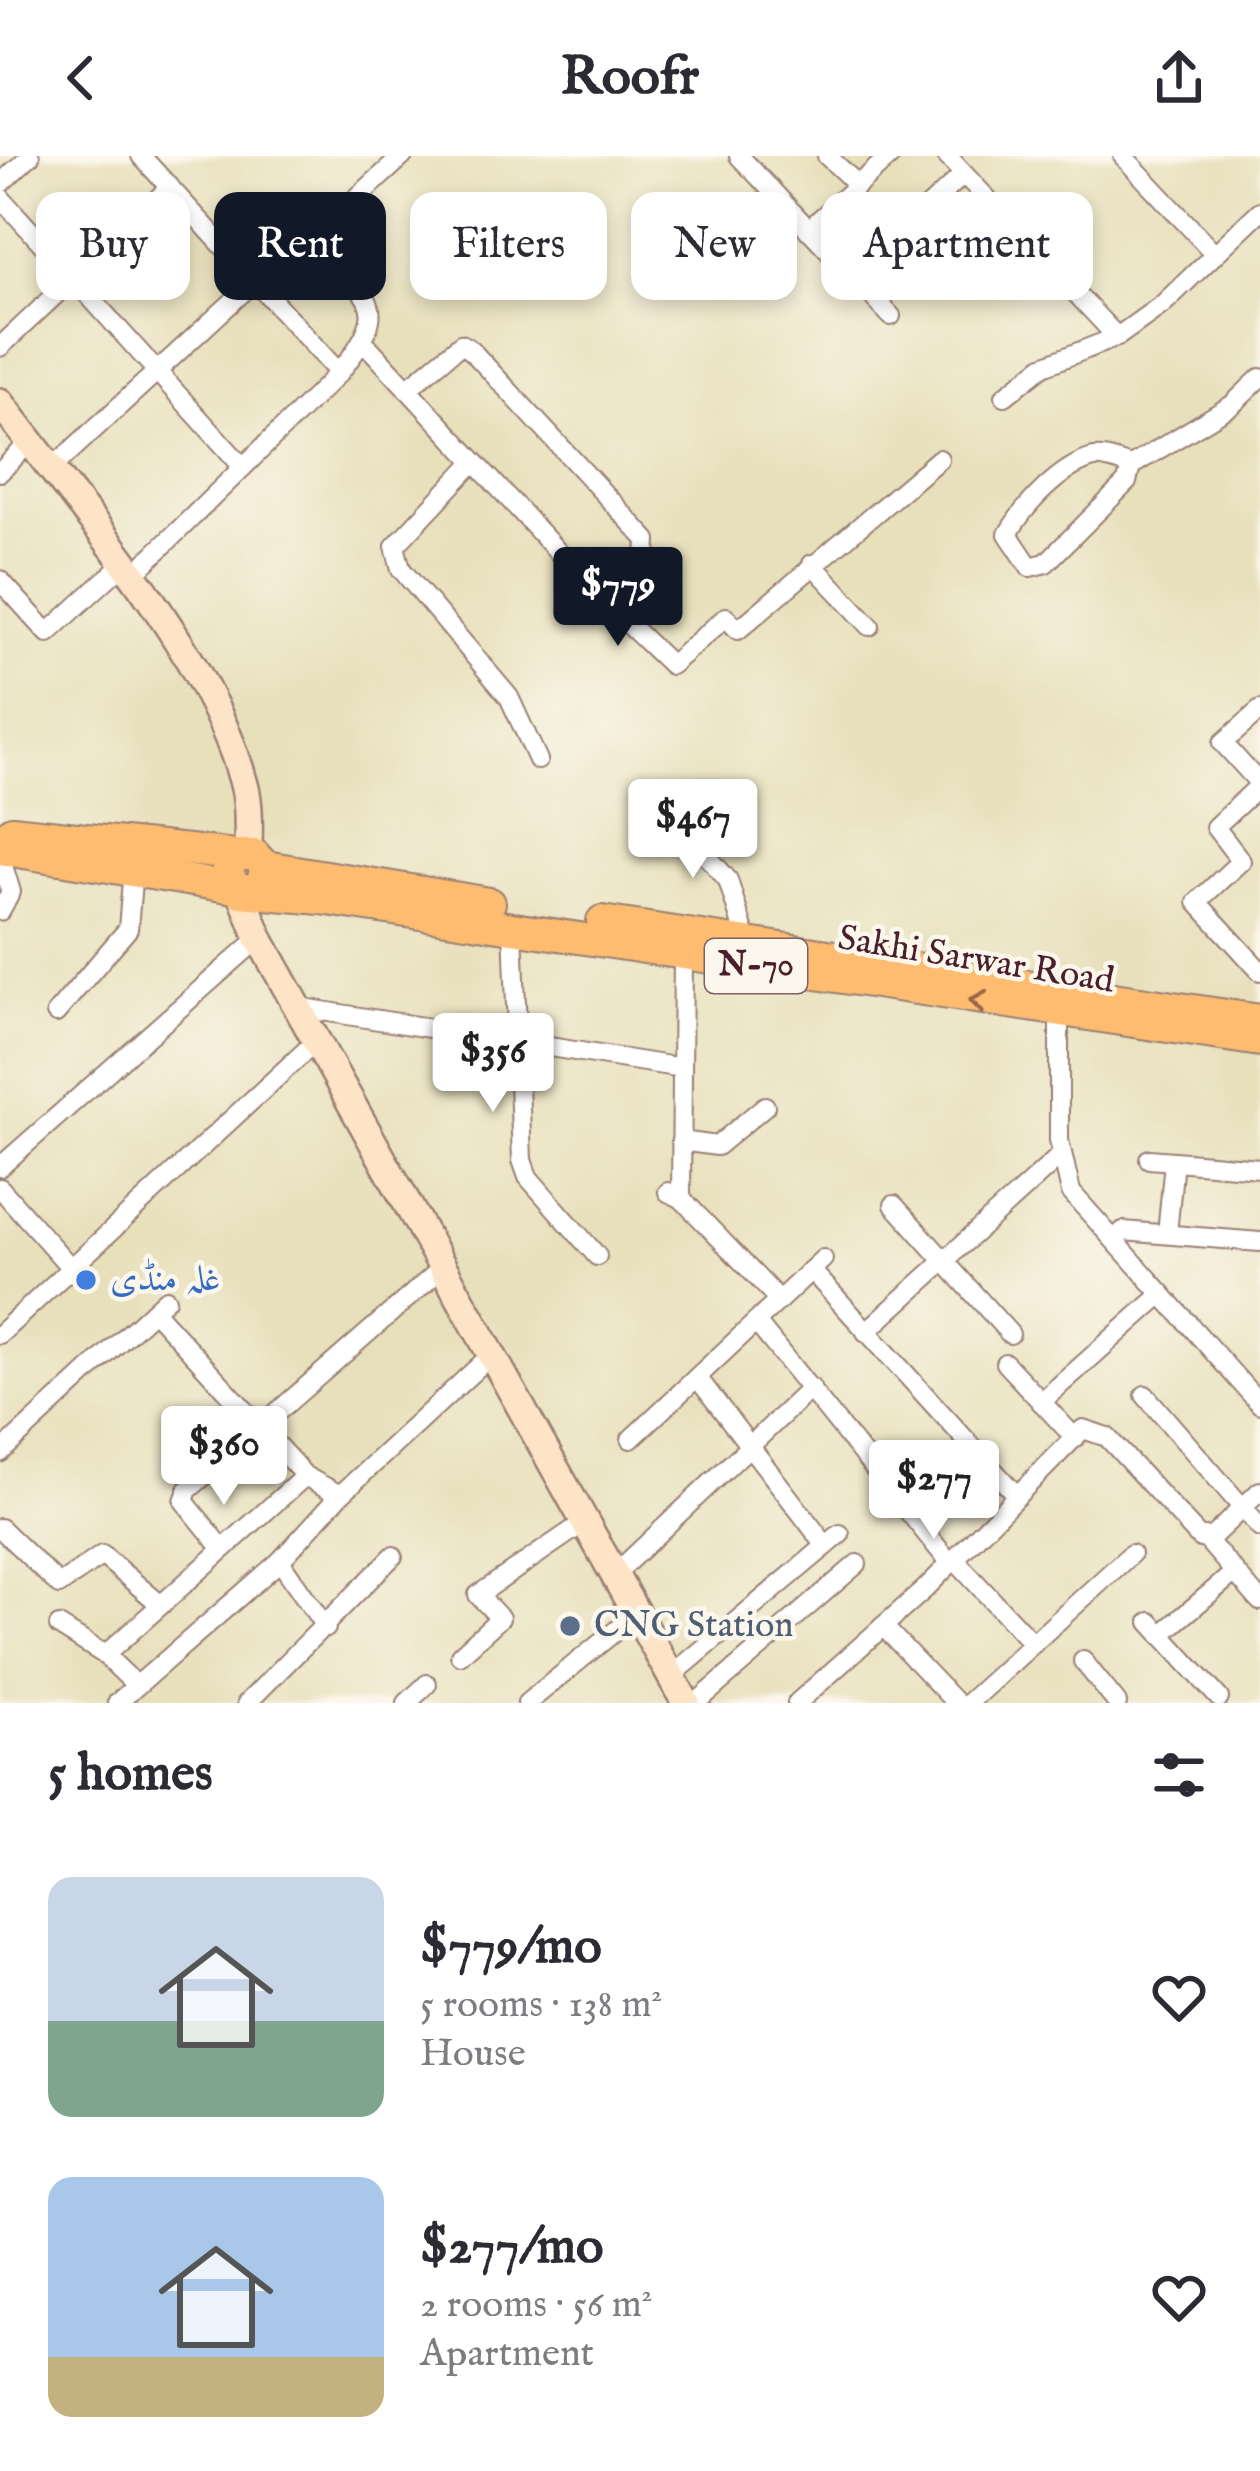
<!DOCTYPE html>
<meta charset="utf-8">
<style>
body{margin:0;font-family:"IM FELL English",Amiri,serif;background:#f7f7f7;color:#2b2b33;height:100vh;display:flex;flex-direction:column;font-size:45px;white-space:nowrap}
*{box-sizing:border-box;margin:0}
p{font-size:39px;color:#7c7c81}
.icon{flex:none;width:66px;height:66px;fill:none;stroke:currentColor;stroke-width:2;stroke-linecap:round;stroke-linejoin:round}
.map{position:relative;height:1547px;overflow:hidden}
.panel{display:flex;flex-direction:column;background:#fff;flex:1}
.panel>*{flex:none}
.top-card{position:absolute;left:36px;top:36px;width:1188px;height:108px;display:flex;gap:24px}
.price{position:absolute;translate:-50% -102px;padding:0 27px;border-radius:12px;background:#fff;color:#222;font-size:39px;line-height:78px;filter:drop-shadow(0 3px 6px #0008)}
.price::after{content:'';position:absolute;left:50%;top:72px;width:36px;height:27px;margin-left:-18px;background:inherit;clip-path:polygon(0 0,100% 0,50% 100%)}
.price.current{background:#111827;color:#fff}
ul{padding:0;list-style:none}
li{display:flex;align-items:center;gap:36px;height:300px;padding:0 48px}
li span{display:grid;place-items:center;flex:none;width:336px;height:240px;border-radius:24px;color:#555}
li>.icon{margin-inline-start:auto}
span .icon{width:144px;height:144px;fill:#fffc;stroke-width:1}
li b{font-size:51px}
h2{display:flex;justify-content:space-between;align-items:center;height:144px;padding:0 48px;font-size:51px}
.pill{padding:0 42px;border-radius:24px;background:#fff;box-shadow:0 6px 18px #0003;font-size:42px;line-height:108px}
.pill.current{background:#111827;color:#fff}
header{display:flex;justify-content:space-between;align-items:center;height:156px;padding:0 48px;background:#fff;font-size:54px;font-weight:700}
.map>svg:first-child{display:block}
</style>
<header><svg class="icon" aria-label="back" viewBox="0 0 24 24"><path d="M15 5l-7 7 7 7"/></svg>Roofr<svg class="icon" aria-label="share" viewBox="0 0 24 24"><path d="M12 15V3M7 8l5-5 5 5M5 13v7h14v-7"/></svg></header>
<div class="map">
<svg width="1260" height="1547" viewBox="0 0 1260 1547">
<rect width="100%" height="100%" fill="#fbf7ec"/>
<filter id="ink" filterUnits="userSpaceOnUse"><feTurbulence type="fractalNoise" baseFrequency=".00833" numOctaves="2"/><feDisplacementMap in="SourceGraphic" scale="24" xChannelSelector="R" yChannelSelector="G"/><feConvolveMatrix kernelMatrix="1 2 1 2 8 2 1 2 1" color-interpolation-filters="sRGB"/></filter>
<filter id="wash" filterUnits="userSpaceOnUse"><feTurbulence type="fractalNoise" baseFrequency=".004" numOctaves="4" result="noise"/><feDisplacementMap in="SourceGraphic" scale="48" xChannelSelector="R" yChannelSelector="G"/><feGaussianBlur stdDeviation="2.7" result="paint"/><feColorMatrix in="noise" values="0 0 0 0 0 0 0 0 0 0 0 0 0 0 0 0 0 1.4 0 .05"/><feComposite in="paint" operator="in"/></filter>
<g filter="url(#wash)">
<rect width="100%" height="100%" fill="#e8e0bb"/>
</g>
<g filter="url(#ink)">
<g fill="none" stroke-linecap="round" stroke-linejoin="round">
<defs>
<g id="minor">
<polyline points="141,0 339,217"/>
<polyline points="739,0 891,160"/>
<polyline points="827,0 858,29"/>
<polyline points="947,0 1117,181"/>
<polyline points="1123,0 1215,98"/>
<polyline points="0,28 30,0"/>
<polyline points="0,41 243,311"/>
<polyline points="808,74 890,0"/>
<polyline points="854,120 964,18"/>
<polyline points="364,186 595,436 671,509 726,461 738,474 939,303"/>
<polyline points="0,191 170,31"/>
<polyline points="407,233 461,188 471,194 647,384 646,403 602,439"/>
<polyline points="1005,240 1043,210 1117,181 1163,148 1260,55"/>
<polyline points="474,306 395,390 401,413 509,541 538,604"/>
<path d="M1131,310L1127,326L1046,407L1030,411L1008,378C1024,350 1061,310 1094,302C1105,300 1120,307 1131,310L1232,249L1260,222"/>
<polyline points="50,314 255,125"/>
<polyline points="0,316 30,286"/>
<polyline points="812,408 870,470"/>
<path d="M131,421L339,217C403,137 354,149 328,83L337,60L403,0"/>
<polyline points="0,424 48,477 122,409"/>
<polyline points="1260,554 1223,587 1260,628"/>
<polyline points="1260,629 1215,671 1241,705 1197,746 1260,815"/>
<polyline points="664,650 728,724 747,786"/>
<polyline points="0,700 11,736 0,755"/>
<polyline points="513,772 522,1004 528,1021 597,1100"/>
<polyline points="297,851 682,912"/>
<polyline points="56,857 128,773 133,713"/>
<polyline points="1059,858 1059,984 1071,1036 1260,1248"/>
<polyline points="681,985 717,990 765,950"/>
<polyline points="1149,1003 1260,1012"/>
<polyline points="0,1011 259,782"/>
<polyline points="0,1032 71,1112"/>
<polyline points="668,1036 681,1042 779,1144"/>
<polyline points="681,1042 683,798"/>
<polyline points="894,1049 1010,1178"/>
<polyline points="1167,1078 1174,1005"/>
<polyline points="1114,1084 1123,1075 1260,1086"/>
<polyline points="811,1114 1017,1340"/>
<polyline points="154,1155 305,1320 340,1339"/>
<polyline points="756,1166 950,1407"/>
<polyline points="866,1176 1061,999"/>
<polyline points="0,1178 316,885"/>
<polyline points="1005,1207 1075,1282"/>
<polyline points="697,1221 826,1390"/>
<polyline points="1145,1239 1260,1372"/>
<polyline points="1041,1246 1162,1138"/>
<polyline points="631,1283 823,1103"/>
<polyline points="0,1297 166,1143"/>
<polyline points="0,1372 59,1429 102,1399 161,1449"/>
<polyline points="1207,1384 1260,1445"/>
<polyline points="223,1393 184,1345 188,1334 442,1112"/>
<polyline points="954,1403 1033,1488"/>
<polyline points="280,1405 326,1472"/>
<polyline points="612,1421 811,1232"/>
<polyline points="1150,1466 1219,1542"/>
<polyline points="59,1470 105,1499 135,1528"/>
<polyline points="883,1470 956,1547"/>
<polyline points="1161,1479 1235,1416"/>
<polyline points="105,1499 305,1320"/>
<polyline points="460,1499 500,1462 478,1439 583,1367"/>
<polyline points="1083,1505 1117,1547"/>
<polyline points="671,1520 840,1378"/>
<polyline points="117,1547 280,1405 340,1339 490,1200"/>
<polyline points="247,1547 393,1400"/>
<polyline points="407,1547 427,1528"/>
<polyline points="527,1547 635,1459"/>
<polyline points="696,1547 857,1408"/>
<polyline points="797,1547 925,1433 1083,1273 1107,1281 1200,1382 1213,1380 1260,1335"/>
<polyline points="968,1547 1131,1398"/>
</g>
<g id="secondary">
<path d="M0,246C84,359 210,494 245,632C250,653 248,676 248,697"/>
<polyline points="241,736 259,782 686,1547"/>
</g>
<g id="trunk">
<polyline points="12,675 235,699"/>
<polyline points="0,693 234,732"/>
<polyline points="265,710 490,747"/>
<polyline points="253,735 263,725 265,710 255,699 235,699 226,719 241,736 321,743 1260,885"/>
<polyline points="602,765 1260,864"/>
</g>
</defs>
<use href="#minor" stroke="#998073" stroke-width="22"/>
<use href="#secondary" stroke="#998073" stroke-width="32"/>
<use href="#trunk" stroke="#998073" stroke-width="34"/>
<use href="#minor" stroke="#fff" stroke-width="18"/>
<use href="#secondary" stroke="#fee4c6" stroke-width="27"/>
<use href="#trunk" stroke="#fdbc70" stroke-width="30"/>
</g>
<defs><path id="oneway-chevron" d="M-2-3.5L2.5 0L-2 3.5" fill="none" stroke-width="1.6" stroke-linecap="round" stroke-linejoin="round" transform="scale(3)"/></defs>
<use stroke="#9b664a" href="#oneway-chevron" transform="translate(978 845) rotate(-171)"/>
</g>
<circle fill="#3f7fe0" stroke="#fbf7ec" stroke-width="4.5" cx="86" cy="1124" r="12"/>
<circle fill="#5c6f8a" stroke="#fbf7ec" stroke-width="4.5" cx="570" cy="1470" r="12"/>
<g text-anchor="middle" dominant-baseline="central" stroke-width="9" stroke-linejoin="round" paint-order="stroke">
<rect fill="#fbf7ec" stroke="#7f6065" stroke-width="3" x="705" y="783" width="102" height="54" rx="9"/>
<g font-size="33" font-weight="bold" fill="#4a1f2b">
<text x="756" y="810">N-70</text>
</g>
<g font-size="36" fill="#4a1f2b" stroke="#fbf7ec">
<text transform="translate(976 804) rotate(9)">Sakhi Sarwar Road</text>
</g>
<g font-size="36" fill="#366cbe" stroke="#fbf7ec" text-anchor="start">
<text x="110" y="1124">غلہ منڈی</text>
</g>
<g font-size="36" fill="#4e5e75" stroke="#fbf7ec" text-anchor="start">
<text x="594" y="1470">CNG Station</text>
</g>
</g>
</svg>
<b class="price current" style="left:618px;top:493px">$779</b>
<b class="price" style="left:693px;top:725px">$467</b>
<b class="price" style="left:493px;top:959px">$356</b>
<b class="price" style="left:224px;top:1352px">$360</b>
<b class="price" style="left:934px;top:1386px">$277</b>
<div class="top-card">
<a class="pill">Buy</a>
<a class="pill current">Rent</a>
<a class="pill">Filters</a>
<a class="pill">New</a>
<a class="pill">Apartment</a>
</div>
</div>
<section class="panel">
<h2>5 homes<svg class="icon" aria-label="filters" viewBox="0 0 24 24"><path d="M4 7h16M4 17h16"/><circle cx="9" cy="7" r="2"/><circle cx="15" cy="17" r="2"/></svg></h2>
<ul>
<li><span style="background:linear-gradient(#c9d6e8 60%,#7fa58c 0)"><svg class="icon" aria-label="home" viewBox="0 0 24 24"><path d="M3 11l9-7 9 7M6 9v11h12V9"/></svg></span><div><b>$779/mo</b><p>5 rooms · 138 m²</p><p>House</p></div><svg class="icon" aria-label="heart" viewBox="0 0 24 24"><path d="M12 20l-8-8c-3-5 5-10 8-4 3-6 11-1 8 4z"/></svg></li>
<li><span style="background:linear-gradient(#a9c7e8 75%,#c2b280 0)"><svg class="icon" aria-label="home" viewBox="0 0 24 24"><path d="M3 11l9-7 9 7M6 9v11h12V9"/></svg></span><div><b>$277/mo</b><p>2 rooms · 56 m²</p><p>Apartment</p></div><svg class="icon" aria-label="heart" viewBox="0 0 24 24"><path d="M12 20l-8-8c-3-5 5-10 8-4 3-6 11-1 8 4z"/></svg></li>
</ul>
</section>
